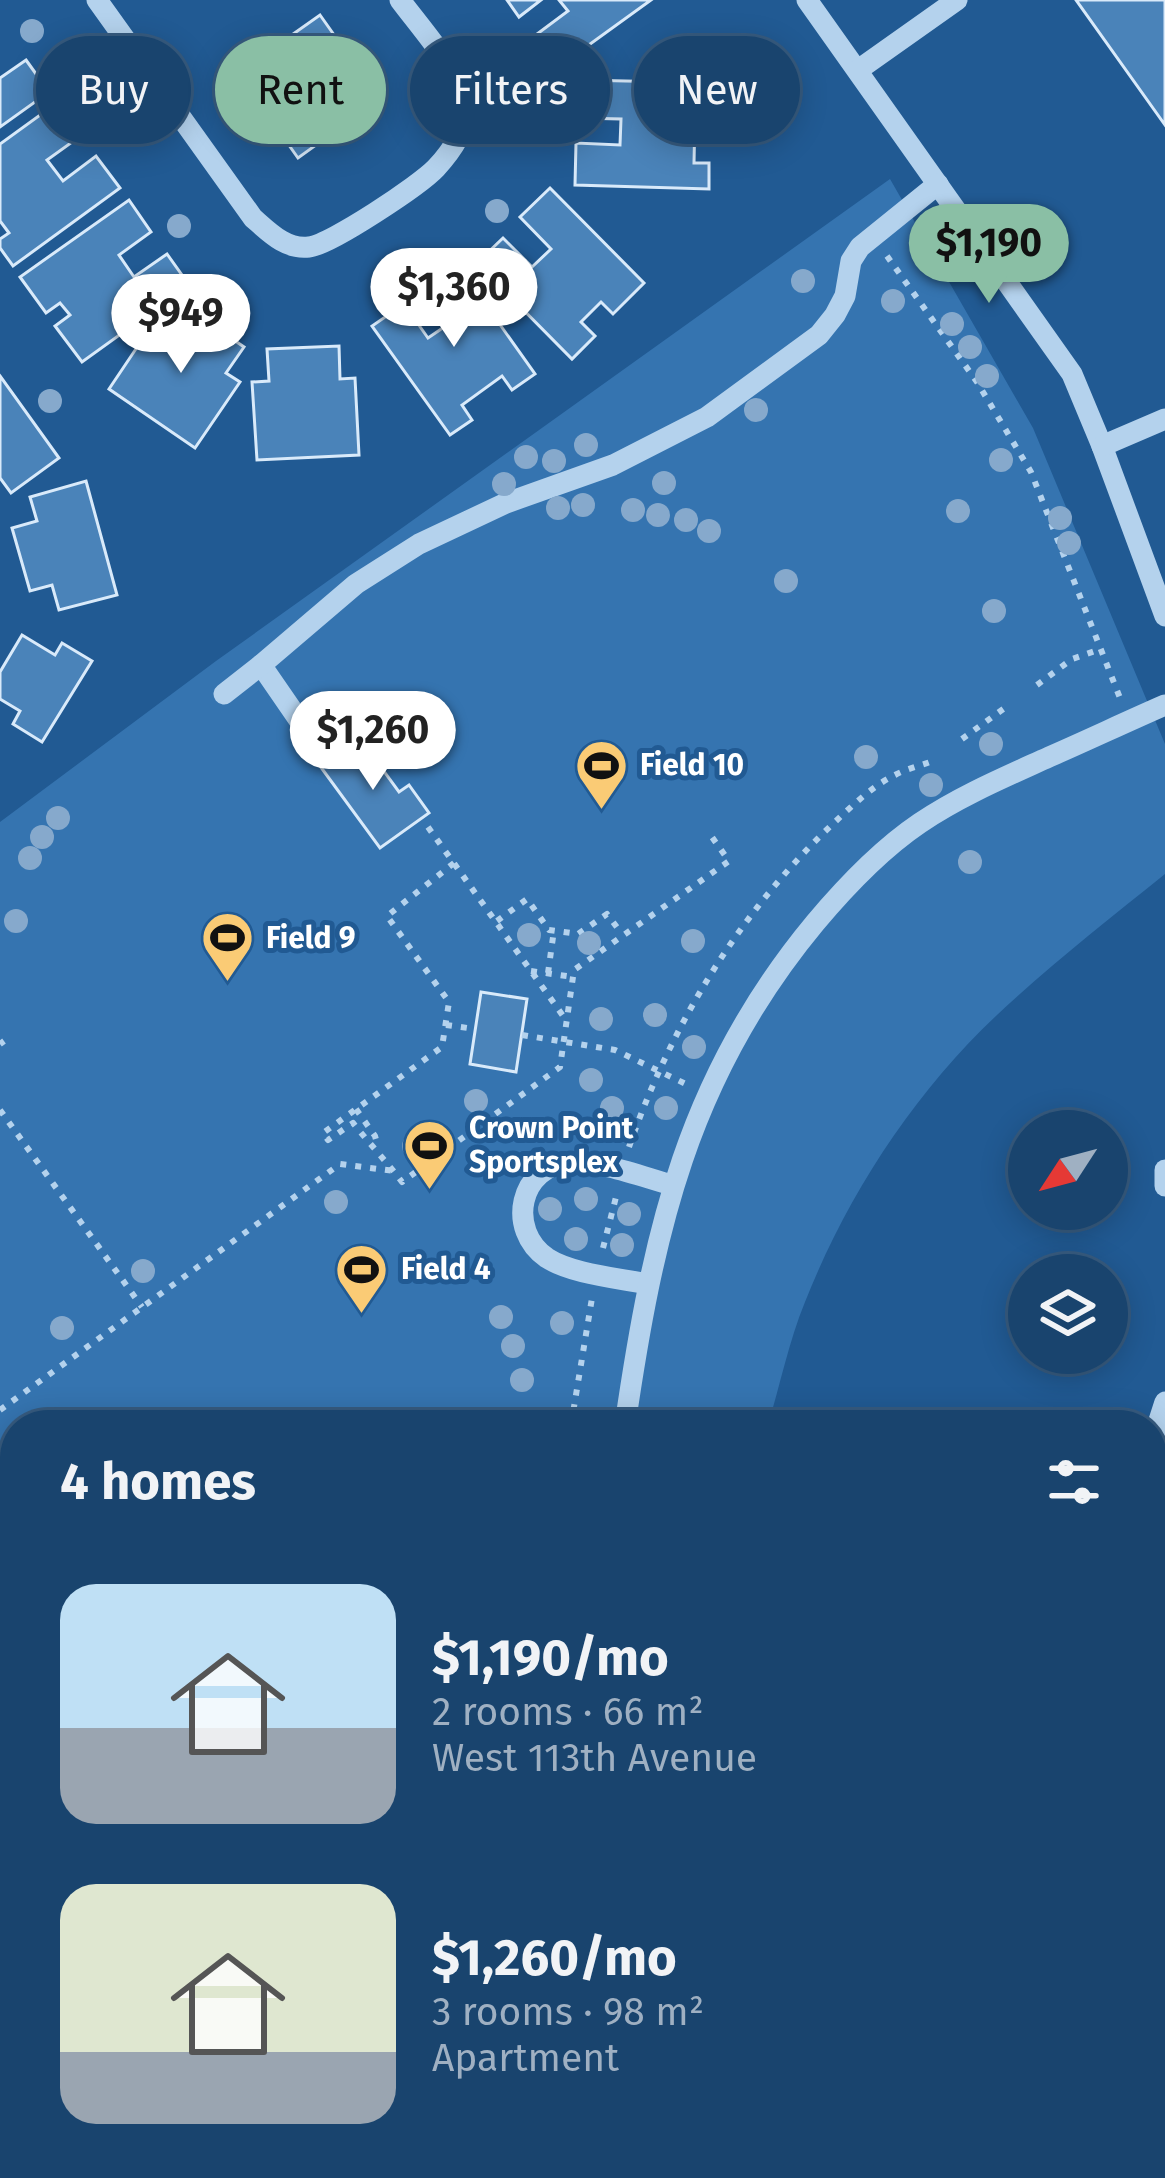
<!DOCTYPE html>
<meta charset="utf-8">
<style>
body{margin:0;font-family:"Fira Sans",sans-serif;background:#224b73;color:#f1f3f6;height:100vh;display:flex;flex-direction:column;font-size:45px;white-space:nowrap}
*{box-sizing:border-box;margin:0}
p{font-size:39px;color:#9fb0c2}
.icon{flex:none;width:66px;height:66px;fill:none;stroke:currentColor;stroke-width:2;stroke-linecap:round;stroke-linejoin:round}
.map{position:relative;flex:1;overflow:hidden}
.details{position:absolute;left:0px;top:1410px;width:1167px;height:768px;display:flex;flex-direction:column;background:#19446e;border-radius:48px 48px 0 0;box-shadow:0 6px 30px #0003,0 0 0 3px #375c81}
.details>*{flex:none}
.top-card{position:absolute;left:36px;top:36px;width:1095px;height:108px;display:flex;gap:24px}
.needle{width:78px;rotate:234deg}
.tools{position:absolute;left:1008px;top:1110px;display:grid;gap:24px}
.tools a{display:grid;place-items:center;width:120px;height:120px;border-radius:50%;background:#19446e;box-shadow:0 6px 30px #0003,0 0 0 3px #375c81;font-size:60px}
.price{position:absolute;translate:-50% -102px;padding:0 27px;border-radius:42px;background:#fff;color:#222;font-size:39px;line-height:78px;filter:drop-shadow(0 3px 6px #0008)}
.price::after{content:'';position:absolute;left:50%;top:72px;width:36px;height:27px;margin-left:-18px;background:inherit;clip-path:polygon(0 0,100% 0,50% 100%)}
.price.current{background:#8abfa5;color:#111}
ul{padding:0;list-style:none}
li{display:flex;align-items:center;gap:36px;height:300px;padding:0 60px}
li span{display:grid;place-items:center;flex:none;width:336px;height:240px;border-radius:36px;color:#555}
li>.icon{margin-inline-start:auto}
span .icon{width:144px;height:144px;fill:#fffc;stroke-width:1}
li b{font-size:51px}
h2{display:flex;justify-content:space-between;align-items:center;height:144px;padding:0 60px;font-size:51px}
.tag{padding:0 42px;border-radius:54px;background:#19446e;box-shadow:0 6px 30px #0003,0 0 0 3px #375c81;font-size:42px;line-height:108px}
.tag.current{background:#8abfa5;color:#111}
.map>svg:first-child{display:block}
</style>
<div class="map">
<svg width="1165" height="2178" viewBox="0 0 1165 2178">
<rect width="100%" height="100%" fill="#215a93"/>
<path fill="#3574b0" d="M890,179L1033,428L1165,744V874C1108,920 1050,965 997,1015C913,1094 847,1196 805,1302C789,1341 780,1385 768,1425H15V2163H302L278,2178H0V822L216,661Z"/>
<g fill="#4a83b9" stroke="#d9eafa" stroke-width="3">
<polygon points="507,0 541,0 519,17"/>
<polygon points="559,0 651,0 557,68 533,37 568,11"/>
<polygon points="1076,0 1165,0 1165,125"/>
<polygon points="320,15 380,100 348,123 324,89 307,102 330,135 298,158 238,73"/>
<polygon points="26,60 49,92 0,127 0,78"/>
<polygon points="581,80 715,83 715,115 695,114 694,163 709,163 709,189 575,185 576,143 620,145 621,119 580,118"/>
<polygon points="58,102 82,135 47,160 63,181 96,156 120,188 13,266 0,248 0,239 9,233 0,221 0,144"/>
<polygon points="550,188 644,283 613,314 601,302 581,322 595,336 572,359 477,263 503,238 532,267 551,249 520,217"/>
<polygon points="129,200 151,232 119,255 134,277 167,254 189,285 82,362 55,326 70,315 60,303 46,313 20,277"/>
<polygon points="457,264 535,374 512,390 502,376 462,405 472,420 450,435 372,326 404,304 428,338 450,323 425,287"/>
<polygon points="184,306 244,347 226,373 240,382 195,448 109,389 152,325 165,334"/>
<polygon points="339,346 340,379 355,378 359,455 257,460 252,382 269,381 267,349"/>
<polygon points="0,376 59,458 11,493 0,478"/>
<polygon points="86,481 117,595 59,610 52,585 30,591 12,528 37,521 30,497"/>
<polygon points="22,635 55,655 62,643 92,661 42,742 13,724 20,711 0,699 0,672"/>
<polygon points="359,737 399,792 409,785 429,813 380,848 320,766"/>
<polygon points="481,992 527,999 516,1072 470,1064"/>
</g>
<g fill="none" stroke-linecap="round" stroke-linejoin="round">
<g stroke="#b4d2ed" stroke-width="6" stroke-dasharray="6 9" stroke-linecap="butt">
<polyline points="887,256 977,382 1031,472 1120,698"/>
<polyline points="1037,685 1072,659 1101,649"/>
<polyline points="962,739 1006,707"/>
<polyline points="428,827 566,1020"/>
<path d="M454,863L387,916L449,1002L442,1047L323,1133L328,1140L353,1123C369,1143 386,1161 402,1182L560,1067L574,970L729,861L709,833"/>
<polyline points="497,921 527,899 549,930 578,934 607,914 622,934"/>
<polyline points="531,971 573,977"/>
<polyline points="548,973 554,930"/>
<polyline points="446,1025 475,1029"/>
<polyline points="522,1035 615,1050 688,1085"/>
<polyline points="0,1044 4,1041"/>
<polyline points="356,1109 375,1136 378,1147"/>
<polyline points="0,1110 142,1307"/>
<path d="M629,1147C671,1025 741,909 837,820C854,804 874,785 895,775C906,769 919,766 930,762"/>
<polyline points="603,1248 616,1197"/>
<polyline points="0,1410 340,1164 394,1171"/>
<polyline points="571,1425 592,1298"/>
<polyline points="0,1519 8,1530 0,1536"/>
<polyline points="0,1563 15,1585"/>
<polyline points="1152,1699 1165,1647"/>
<polyline points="0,2102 15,2099"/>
<polyline points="140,2178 140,2173"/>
<polyline points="1055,2178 1058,2163"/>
</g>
<g stroke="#b4d2ed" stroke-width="21">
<path d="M97,0L253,218C269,232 286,250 309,247C330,245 420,185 436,168C451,152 470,125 467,102C463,76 417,23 400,0"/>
<polyline points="807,0 1072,374 1102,446 1165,616"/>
<polyline points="858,70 957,0"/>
<polyline points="1102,446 1165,419"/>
<polyline points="261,665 321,752"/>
<polyline points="224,694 261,665 356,584 419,544 506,503 613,465 707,417 819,335 835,315 845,296 851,261 860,247 938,184"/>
<polyline points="1165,1170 1165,1186"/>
<path d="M647,1284C618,1278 572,1274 547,1258C506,1230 519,1165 571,1162C601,1161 643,1177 672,1185"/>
<path d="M625,1425C653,1233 687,1077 815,923C846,886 880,850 920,823C960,796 1005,777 1049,757C1088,740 1126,722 1165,705"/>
<polyline points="1152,1442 1165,1402"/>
<polyline points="174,2178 178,2163"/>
</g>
</g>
<g fill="#86a9cc">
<circle cx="32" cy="31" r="12"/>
<circle cx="497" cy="211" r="12"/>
<circle cx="179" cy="226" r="12"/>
<circle cx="803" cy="281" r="12"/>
<circle cx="893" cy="301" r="12"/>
<circle cx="952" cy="324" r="12"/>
<circle cx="970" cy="347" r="12"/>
<circle cx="987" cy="376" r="12"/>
<circle cx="50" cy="401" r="12"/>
<circle cx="756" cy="410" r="12"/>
<circle cx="586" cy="445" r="12"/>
<circle cx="526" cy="457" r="12"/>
<circle cx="1001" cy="460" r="12"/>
<circle cx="554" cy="461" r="12"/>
<circle cx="664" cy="483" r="12"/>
<circle cx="504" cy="484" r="12"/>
<circle cx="583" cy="505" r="12"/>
<circle cx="558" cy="508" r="12"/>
<circle cx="633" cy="510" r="12"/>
<circle cx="958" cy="511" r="12"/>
<circle cx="658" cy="515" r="12"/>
<circle cx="1060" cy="518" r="12"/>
<circle cx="686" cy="520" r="12"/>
<circle cx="709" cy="531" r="12"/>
<circle cx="1069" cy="543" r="12"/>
<circle cx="786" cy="581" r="12"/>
<circle cx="994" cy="611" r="12"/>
<circle cx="991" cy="744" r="12"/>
<circle cx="866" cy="757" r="12"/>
<circle cx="931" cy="785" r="12"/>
<circle cx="58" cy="818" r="12"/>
<circle cx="42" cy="837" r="12"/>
<circle cx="30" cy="858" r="12"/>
<circle cx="970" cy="862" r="12"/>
<circle cx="16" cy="921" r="12"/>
<circle cx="529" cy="935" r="12"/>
<circle cx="693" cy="941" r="12"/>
<circle cx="589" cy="943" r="12"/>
<circle cx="655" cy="1015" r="12"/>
<circle cx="601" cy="1019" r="12"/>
<circle cx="694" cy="1047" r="12"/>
<circle cx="591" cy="1080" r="12"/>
<circle cx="476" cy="1101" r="12"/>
<circle cx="612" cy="1108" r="12"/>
<circle cx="666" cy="1108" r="12"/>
<circle cx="414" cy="1146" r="12"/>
<circle cx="586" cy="1199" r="12"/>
<circle cx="336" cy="1202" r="12"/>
<circle cx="550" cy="1209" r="12"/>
<circle cx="629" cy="1214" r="12"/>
<circle cx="576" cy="1239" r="12"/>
<circle cx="622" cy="1245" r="12"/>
<circle cx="143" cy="1271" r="12"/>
<circle cx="501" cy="1317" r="12"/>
<circle cx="562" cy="1323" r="12"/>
<circle cx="62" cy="1328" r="12"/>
<circle cx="513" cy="1346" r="12"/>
<circle cx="522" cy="1380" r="12"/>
</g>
<defs>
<symbol id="stadium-pin" viewBox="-11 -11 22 30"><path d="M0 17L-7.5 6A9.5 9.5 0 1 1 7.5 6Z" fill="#facb75" stroke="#215a93"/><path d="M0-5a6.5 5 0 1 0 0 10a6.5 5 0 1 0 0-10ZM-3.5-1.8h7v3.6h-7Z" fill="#111"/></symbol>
</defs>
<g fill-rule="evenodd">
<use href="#stadium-pin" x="572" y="736" width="59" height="81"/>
<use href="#stadium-pin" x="198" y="908" width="59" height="81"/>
<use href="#stadium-pin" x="400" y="1116" width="59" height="81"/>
<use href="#stadium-pin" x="332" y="1240" width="59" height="81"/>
</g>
<g text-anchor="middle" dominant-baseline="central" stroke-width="10" stroke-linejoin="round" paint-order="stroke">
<g font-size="30" font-weight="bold" fill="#fff" stroke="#215a93" text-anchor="start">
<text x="640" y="765">Field 10</text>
<text x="266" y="938">Field 9</text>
<text x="469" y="1128">Crown Point<tspan x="469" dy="34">Sportsplex</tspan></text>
<text x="401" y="1269">Field 4</text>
</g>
</g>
</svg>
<div class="tools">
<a><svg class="needle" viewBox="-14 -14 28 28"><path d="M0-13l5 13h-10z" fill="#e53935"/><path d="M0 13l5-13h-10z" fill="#9fb0c2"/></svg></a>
<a><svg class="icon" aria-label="layers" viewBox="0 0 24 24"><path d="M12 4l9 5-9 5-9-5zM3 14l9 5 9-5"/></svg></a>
</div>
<b class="price current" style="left:989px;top:306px">$1,190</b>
<b class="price" style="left:454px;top:350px">$1,360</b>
<b class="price" style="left:181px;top:376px">$949</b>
<b class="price" style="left:373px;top:793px">$1,260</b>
<div class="top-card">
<a class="tag">Buy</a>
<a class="tag current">Rent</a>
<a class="tag">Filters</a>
<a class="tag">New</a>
</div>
<section class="details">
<h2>4 homes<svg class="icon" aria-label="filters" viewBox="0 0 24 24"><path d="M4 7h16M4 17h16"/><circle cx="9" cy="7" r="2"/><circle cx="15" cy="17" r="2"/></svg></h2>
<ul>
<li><span style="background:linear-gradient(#bfe0f5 60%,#9aa5b1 0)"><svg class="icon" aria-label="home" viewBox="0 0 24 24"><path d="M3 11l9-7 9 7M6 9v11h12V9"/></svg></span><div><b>$1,190/mo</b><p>2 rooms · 66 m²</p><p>West 113th Avenue</p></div></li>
<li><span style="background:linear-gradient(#dfe7d0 70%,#9aa5b1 0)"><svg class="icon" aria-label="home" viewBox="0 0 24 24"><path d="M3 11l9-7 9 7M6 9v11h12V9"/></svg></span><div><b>$1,260/mo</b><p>3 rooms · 98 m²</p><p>Apartment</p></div></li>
</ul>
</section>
</div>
